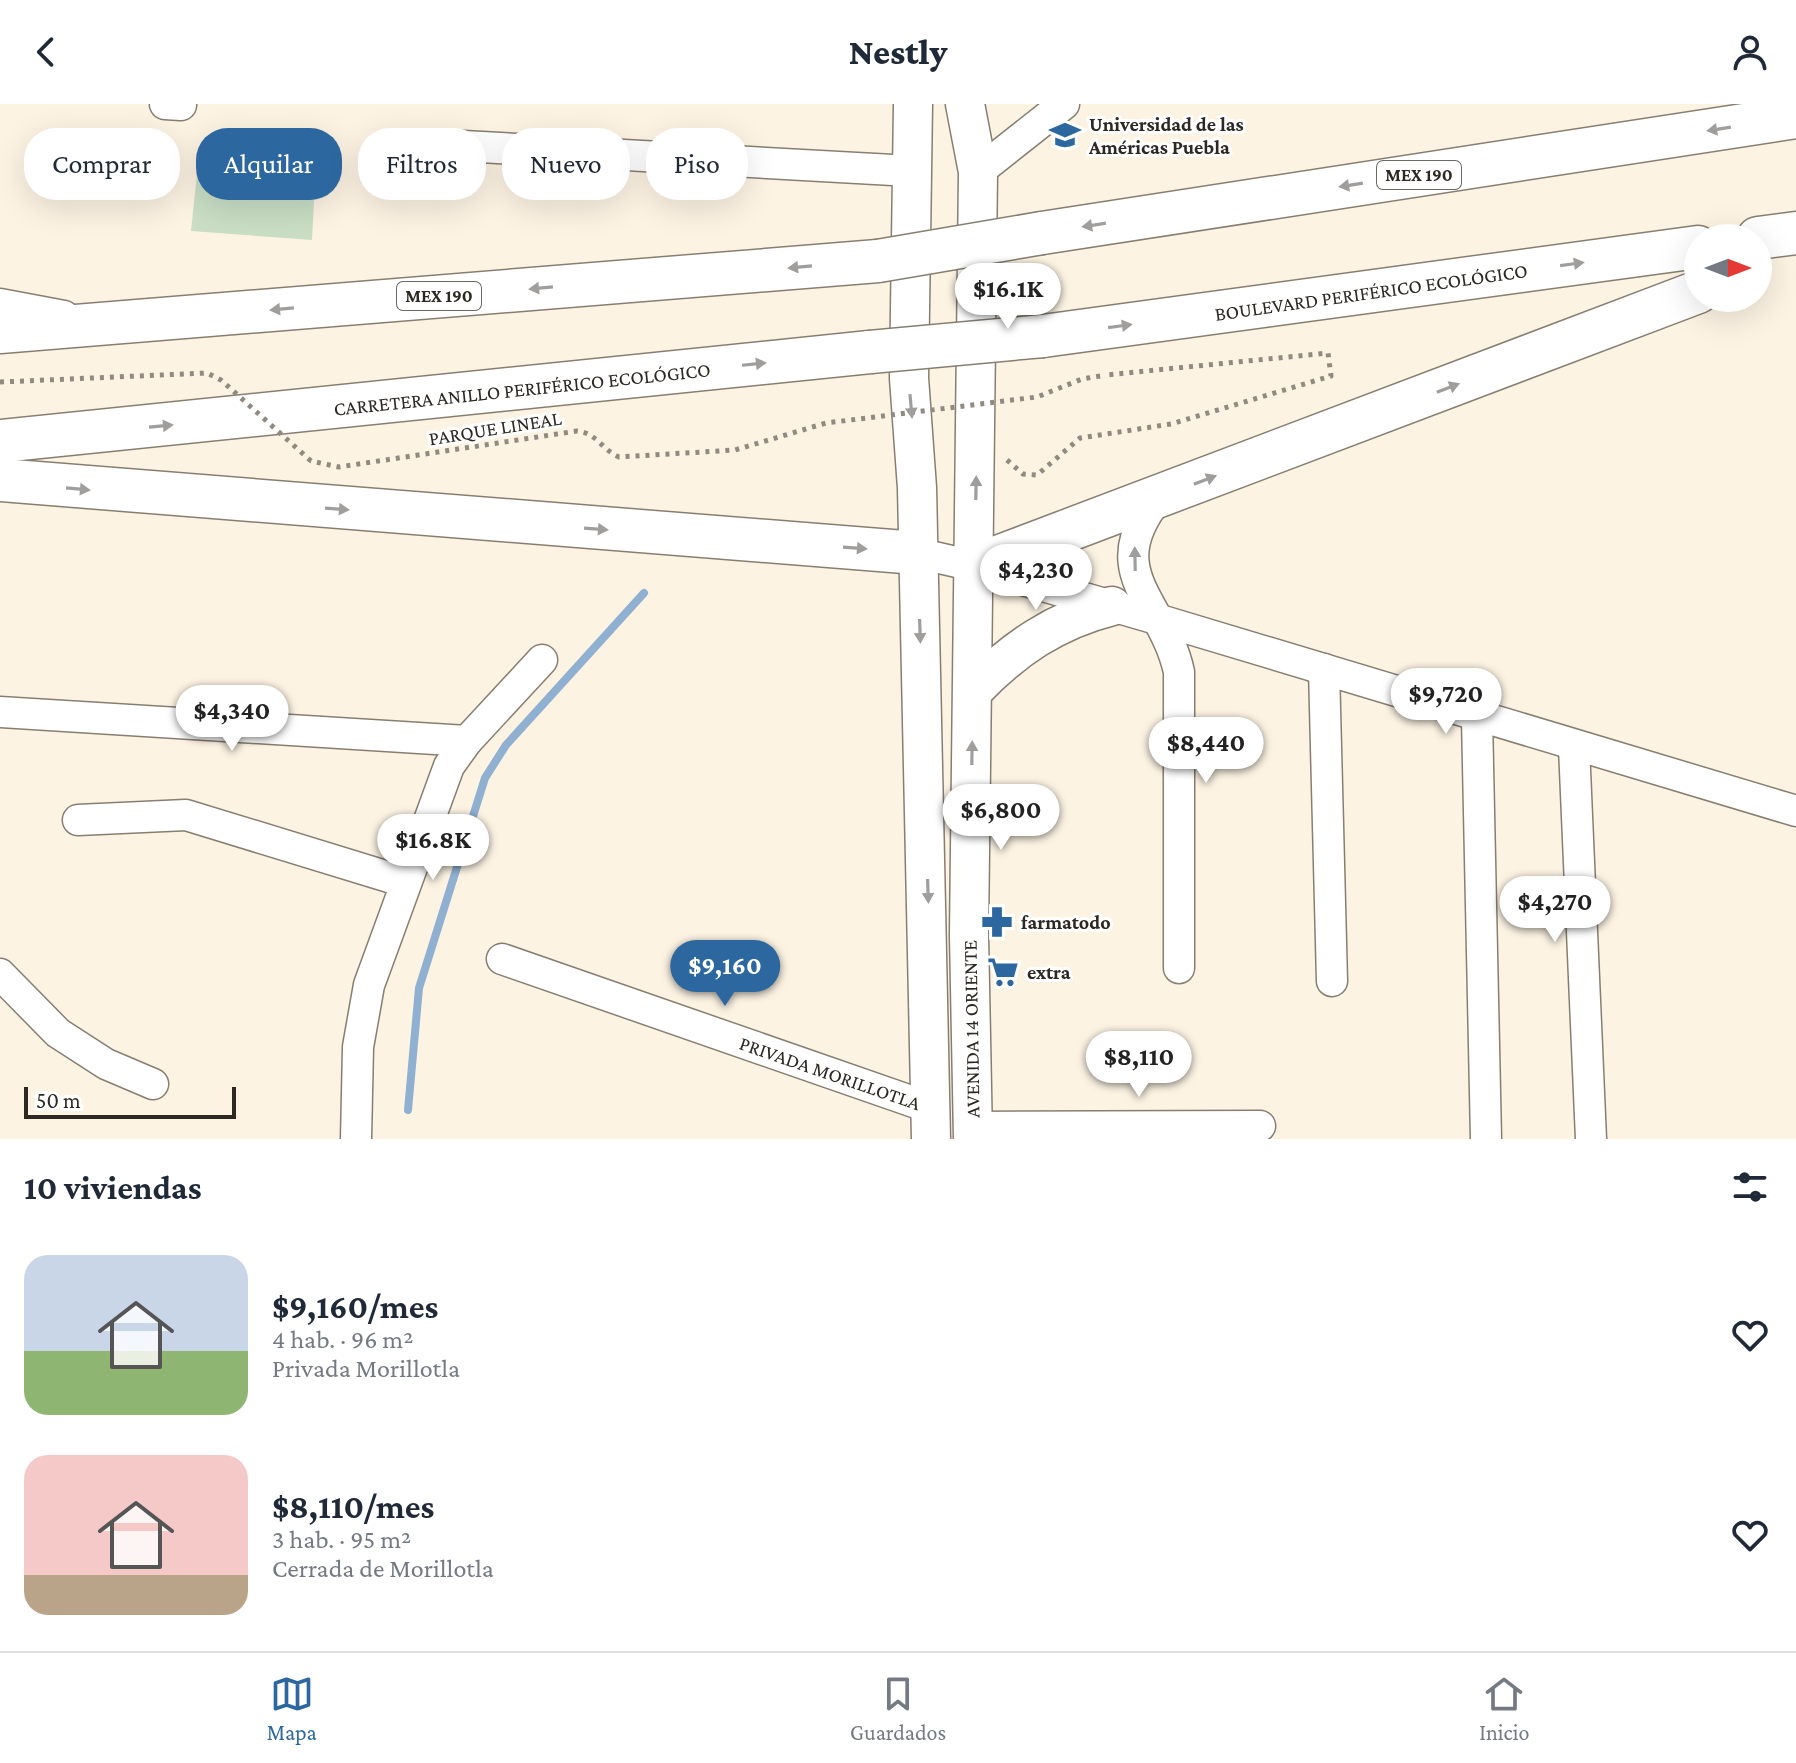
<!DOCTYPE html>
<html lang="es">
<meta charset="utf-8">
<style>
body{margin:0;font-family:"Crimson Pro",serif;background:#f2f2f3;color:#1f2937;height:100vh;display:flex;flex-direction:column;font-size:30px;white-space:nowrap}
*{box-sizing:border-box;margin:0}
p{font-size:26px;color:#747a83}
.icon{flex:none;width:44px;height:44px;fill:none;stroke:currentColor;stroke-width:2;stroke-linecap:round;stroke-linejoin:round}
.map{position:relative;height:1035px;overflow:hidden}
.side{display:flex;flex-direction:column;background:#fff;flex:1}
.side>*{flex:none}
.guide{position:absolute;left:24px;top:24px;width:800px;height:72px;display:flex;gap:16px}
.needle{width:52px;rotate:90deg}
.tools{position:absolute;left:1684px;top:120px;display:grid;gap:16px}
.tools a{display:grid;place-items:center;width:88px;height:88px;border-radius:50%;background:#fff;box-shadow:0 8px 32px #0002;font-size:40px}
.scale{position:absolute;left:24px;bottom:20px;width:212px;box-sizing:border-box;padding-left:8px;border:4px solid #2c2822;border-top:0;font-size:22px;line-height:28px;white-space:nowrap;color:#2c2822;-webkit-text-stroke:6px #fff;paint-order:stroke}
.price{position:absolute;translate:-50% -68px;padding:0 18px;border-radius:28px;background:#fff;color:#222;font-size:26px;line-height:52px;filter:drop-shadow(0 2px 4px #0008)}
.price::after{content:'';position:absolute;left:50%;top:48px;width:24px;height:18px;margin-left:-12px;background:inherit;clip-path:polygon(0 0,100% 0,50% 100%)}
.price.active{background:#2d679f;color:#fff}
ul{padding:0;list-style:none}
li{display:flex;align-items:center;gap:24px;height:200px;padding:0 24px}
li span{display:grid;place-items:center;flex:none;width:224px;height:160px;border-radius:24px;color:#555}
li>.icon{margin-inline-start:auto}
span .icon{width:96px;height:96px;fill:#fffc;stroke-width:1}
li b{font-size:34px}
h2{display:flex;justify-content:space-between;align-items:center;height:96px;padding:0 24px;font-size:34px}
.tag{padding:0 28px;border-radius:32px;background:#fff;box-shadow:0 8px 32px #0002;font-size:28px;line-height:72px}
.tag.active{background:#2d679f;color:#fff}
header{display:flex;justify-content:space-between;align-items:center;height:104px;padding:0 24px;background:#fff;font-size:36px;font-weight:800}
.menu{display:flex;justify-content:space-around;align-items:center;height:112px;border-top:2px solid #e0e1e3;background:#fff;font-size:22px;color:#747a83}
.menu a{display:grid;justify-items:center;gap:4px}
.menu .active{color:#2d679f}
.map>svg:first-child{display:block}
</style>
<header><svg class="icon" aria-label="back" viewBox="0 0 24 24"><path d="M15 5l-7 7 7 7"/></svg>Nestly<svg class="icon" aria-label="person" viewBox="0 0 24 24"><circle cx="12" cy="8" r="4"/><path d="M4 21q1-7 8-7t8 7"/></svg></header>
<div class="map">
<svg width="1796" height="1035" viewBox="0 0 1796 1035">
<rect width="100%" height="100%" fill="#fcf3e3"/>
<polygon fill="#c9dec5" points="197,70 315,78 312,136 191,127"/>
<g fill="none" stroke-linecap="round" stroke-linejoin="round">
<polyline stroke="#8fb0d0" stroke-width="8" points="408,1006 419,884 485,674 506,641 644,489"/>
<defs>
<g id="minor">
<polyline points="165,0 181,1"/>
<polyline points="445,41 911,67"/>
<polyline points="978,68 1064,0"/>
<polyline points="0,200 64,212"/>
<path d="M1158,394C1098,469 1164,497 1179,568V864"/>
<polyline points="917,449 974,462 1160,516 1796,707"/>
<polyline points="1324,565 1332,877"/>
<polyline points="0,608 467,637"/>
<polyline points="1477,614 1486,1035"/>
<polyline points="1574,643 1591,1035"/>
<polyline points="78,716 186,711 405,778"/>
<polyline points="502,855 931,1004"/>
<polyline points="0,870 58,929 106,960 153,980"/>
<polyline points="973,1023 1260,1022"/>
<polyline points="356,1035 358,943 369,881 449,662 467,637 542,556"/>
</g>
<g id="major">
<polyline points="913,0 909,274 917,384 931,1035"/>
<polyline points="965,0 978,68 969,831 973,1035"/>
<path d="M973,587C1013,545 1056,516 1112,502"/>
</g>
<g id="highway">
<polyline points="1042,129 1796,13"/>
<polyline points="1758,134 1796,129"/>
<polyline points="0,228 878,157"/>
<polyline points="1043,232 1698,143"/>
<polyline points="0,337 870,248"/>
<polyline points="0,376 917,449"/>
<polyline points="974,462 1698,188"/>
</g>
</defs>
<use href="#minor" stroke="#877e71" stroke-width="33"/>
<use href="#major" stroke="#877e71" stroke-width="41"/>
<use href="#highway" stroke="#877e71" stroke-width="45"/>
<polyline stroke="#918a80" stroke-width="5" stroke-dasharray="4 6" stroke-linecap="butt" points="1007,356 1023,370 1037,371 1080,334 1171,320 1331,272 1328,249 1106,271"/>
<use href="#minor" stroke="#fff" stroke-width="30"/>
<use href="#major" stroke="#fff" stroke-width="38"/>
<use href="#highway" stroke="#fff" stroke-width="42"/>
<defs>
<g id="highway-bridge">
<polyline points="878,157 1042,129"/>
<polyline points="870,248 1043,232"/>
</g>
</defs>
<use href="#highway-bridge" stroke="#877e71" stroke-width="45" stroke-linecap="butt"/>
<path stroke="#918a80" stroke-width="5" stroke-dasharray="4 6" stroke-linecap="butt" d="M0,278L207,269L221,276L311,357L339,363L577,327C597,329 602,346 619,353L735,346L826,319L1037,293L1082,275L1106,271"/>
<use href="#highway-bridge" stroke="#fff" stroke-width="42"/>
</g>
<defs><path id="oneway-solid" d="M-6-.8H1V-3.2L6.5 0L1 3.2V.8H-6Z" transform="scale(2)"/></defs>
<g fill="#a09e9c">
<use href="#oneway-solid" transform="translate(1719 25) rotate(171)"/>
<use href="#oneway-solid" transform="translate(1351 81) rotate(171)"/>
<use href="#oneway-solid" transform="translate(1094 121) rotate(171)"/>
<use href="#oneway-solid" transform="translate(1572 160) rotate(-8)"/>
<use href="#oneway-solid" transform="translate(800 163) rotate(175)"/>
<use href="#oneway-solid" transform="translate(541 184) rotate(175)"/>
<use href="#oneway-solid" transform="translate(282 205) rotate(175)"/>
<use href="#oneway-solid" transform="translate(1120 222) rotate(-8)"/>
<use href="#oneway-solid" transform="translate(754 260) rotate(-6)"/>
<use href="#oneway-solid" transform="translate(1448 284) rotate(-21)"/>
<use href="#oneway-solid" transform="translate(911 302) rotate(85)"/>
<use href="#oneway-solid" transform="translate(161 322) rotate(-5)"/>
<use href="#oneway-solid" transform="translate(1205 376) rotate(-21)"/>
<use href="#oneway-solid" transform="translate(976 384) rotate(-89)"/>
<use href="#oneway-solid" transform="translate(78 385) rotate(5)"/>
<use href="#oneway-solid" transform="translate(337 405) rotate(4)"/>
<use href="#oneway-solid" transform="translate(596 425) rotate(4)"/>
<use href="#oneway-solid" transform="translate(855 444) rotate(4)"/>
<use href="#oneway-solid" transform="translate(1135 455) rotate(-91)"/>
<use href="#oneway-solid" transform="translate(920 527) rotate(88)"/>
<use href="#oneway-solid" transform="translate(972 649) rotate(-89)"/>
<use href="#oneway-solid" transform="translate(928 787) rotate(88)"/>
</g>
<defs>
<symbol id="university-bare" viewBox="-9 -9 18 18"><path d="M0-5L7-2L0 1L-7-2ZM-4 1L0 2.5L4 1V4Q0 6-4 4Z" fill="#2d679f" stroke="#fff" stroke-width="2.5" paint-order="stroke"/></symbol>
<symbol id="pharmacy-bare" viewBox="-9 -9 18 18"><path d="M-2-6h4v4h4v4h-4v4h-4v-4h-4v-4h4Z" fill="#2d679f" stroke="#fff" stroke-width="2.5" paint-order="stroke"/></symbol>
<symbol id="supermarket-bare" viewBox="-9 -9 18 18"><path d="M-6-5.5h2.5l.6 2H6L4.5 2H-2.5L-4.4-4H-6ZM-1.5 3.2a1.3 1.3 0 1 0 .1 0ZM3 3.2a1.3 1.3 0 1 0 .1 0Z" fill="#2d679f" stroke="#fff" stroke-width="2.5" paint-order="stroke"/></symbol>
</defs>
<g fill-rule="evenodd">
<use href="#university-bare" x="1043" y="9" width="44" height="44"/>
<use href="#pharmacy-bare" x="975" y="796" width="44" height="44"/>
<use href="#supermarket-bare" x="981" y="846" width="44" height="44"/>
</g>
<g text-anchor="middle" dominant-baseline="central" stroke-width="6" stroke-linejoin="round" paint-order="stroke">
<g fill="#fff" stroke="#6b6864" stroke-width="2">
<rect x="1377" y="57" width="84" height="28" rx="6"/>
<rect x="397" y="178" width="84" height="28" rx="6"/>
</g>
<g font-size="18" font-weight="bold" fill="#2c2822">
<text x="1419" y="71">MEX 190</text>
<text x="439" y="192">MEX 190</text>
</g>
<g font-size="20" font-weight="bold" fill="#2c2822" stroke="#fff" text-anchor="start">
<text x="1089" y="20">Universidad de las<tspan x="1089" dy="23">Américas Puebla</tspan></text>
<text x="1021" y="818">farmatodo</text>
<text x="1027" y="868">extra</text>
</g>
<g font-size="20" fill="#2c2822" stroke="#fff">
<text transform="translate(1371 188) rotate(-8)">BOULEVARD PERIFÉRICO ECOLÓGICO</text>
<text transform="translate(522 285) rotate(-6)">CARRETERA ANILLO PERIFÉRICO ECOLÓGICO</text>
<text transform="translate(495 324) rotate(-9)">PARQUE LINEAL</text>
<text transform="translate(971 925) rotate(-91)">AVENIDA 14 ORIENTE</text>
<text transform="translate(830 969) rotate(19)">PRIVADA MORILLOTLA</text>
</g>
</g>
</svg>
<div class="tools">
<a><svg class="needle" viewBox="-14 -14 28 28"><path d="M0-13l5 13h-10z" fill="#e53935"/><path d="M0 13l5-13h-10z" fill="#747a83"/></svg></a>
</div>
<div class="scale">50 m</div>
<b class="price" style="left:1008px;top:227px">$16.1K</b>
<b class="price" style="left:1036px;top:508px">$4,230</b>
<b class="price" style="left:1446px;top:632px">$9,720</b>
<b class="price" style="left:232px;top:649px">$4,340</b>
<b class="price" style="left:1206px;top:681px">$8,440</b>
<b class="price" style="left:1001px;top:748px">$6,800</b>
<b class="price" style="left:433px;top:778px">$16.8K</b>
<b class="price" style="left:1555px;top:840px">$4,270</b>
<b class="price active" style="left:725px;top:904px">$9,160</b>
<b class="price" style="left:1139px;top:995px">$8,110</b>
<div class="guide">
<a class="tag">Comprar</a>
<a class="tag active">Alquilar</a>
<a class="tag">Filtros</a>
<a class="tag">Nuevo</a>
<a class="tag">Piso</a>
</div>
</div>
<section class="side">
<h2>10 viviendas<svg class="icon" aria-label="filters" viewBox="0 0 24 24"><path d="M4 7h16M4 17h16"/><circle cx="9" cy="7" r="2"/><circle cx="15" cy="17" r="2"/></svg></h2>
<ul>
<li><span style="background:linear-gradient(#c9d6e8 60%,#8fb573 0)"><svg class="icon" aria-label="home" viewBox="0 0 24 24"><path d="M3 11l9-7 9 7M6 9v11h12V9"/></svg></span><div><b>$9,160/mes</b><p>4 hab. · 96 m²</p><p>Privada Morillotla</p></div><svg class="icon" aria-label="heart" viewBox="0 0 24 24"><path d="M12 20l-8-8c-3-5 5-10 8-4 3-6 11-1 8 4z"/></svg></li>
<li><span style="background:linear-gradient(#f6c9c9 75%,#b9a48a 0)"><svg class="icon" aria-label="home" viewBox="0 0 24 24"><path d="M3 11l9-7 9 7M6 9v11h12V9"/></svg></span><div><b>$8,110/mes</b><p>3 hab. · 95 m²</p><p>Cerrada de Morillotla</p></div><svg class="icon" aria-label="heart" viewBox="0 0 24 24"><path d="M12 20l-8-8c-3-5 5-10 8-4 3-6 11-1 8 4z"/></svg></li>
</ul>
</section>
<nav class="menu">
<a class="active"><svg class="icon" aria-label="map" viewBox="0 0 24 24"><path d="M3 6l6-2 6 2 6-2v14l-6 2-6-2-6 2zM9 4v14M15 6v14"/></svg>Mapa</a>
<a><svg class="icon" aria-label="saved" viewBox="0 0 24 24"><path d="M7 4h10v16l-5-4-5 4z"/></svg>Guardados</a>
<a><svg class="icon" aria-label="home" viewBox="0 0 24 24"><path d="M3 11l9-7 9 7M6 9v11h12V9"/></svg>Inicio</a>
</nav>
